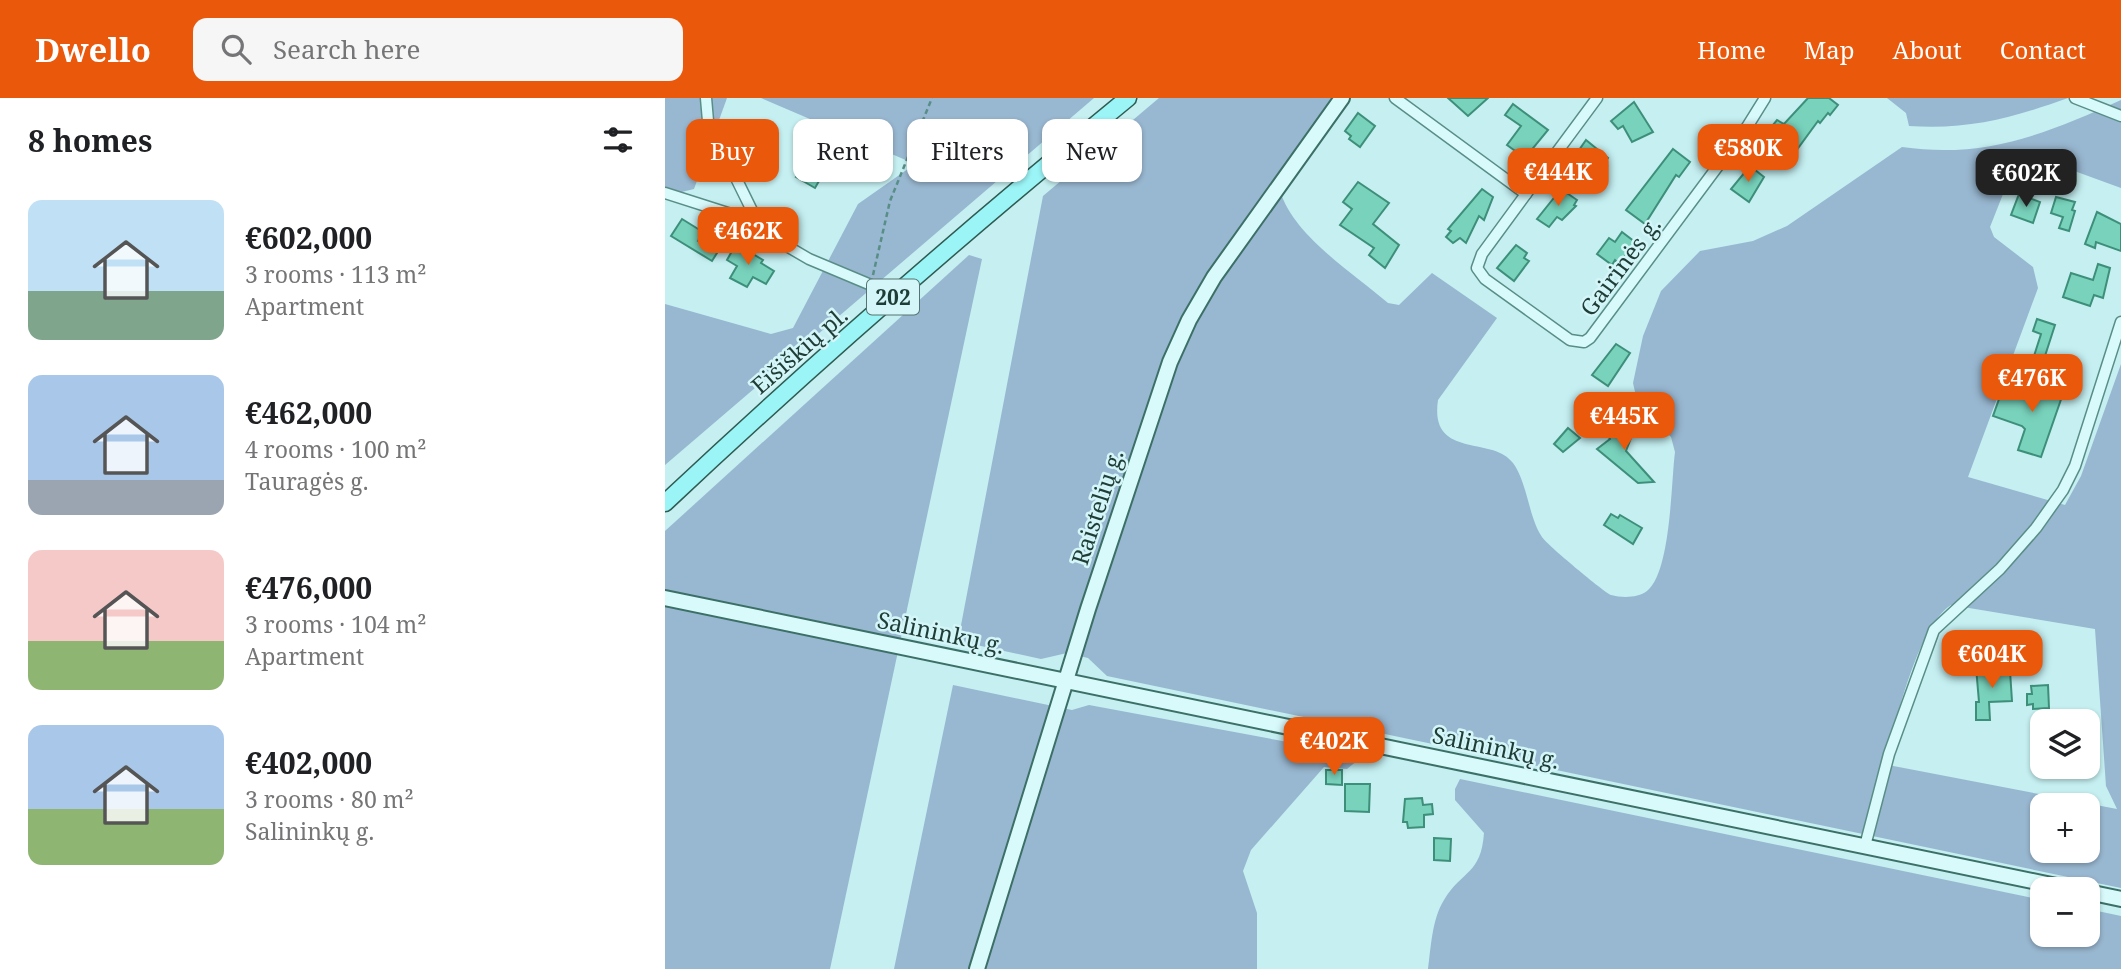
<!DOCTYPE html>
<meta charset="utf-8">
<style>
body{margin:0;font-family:"Noto Serif",serif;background:#f6f6f6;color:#202124;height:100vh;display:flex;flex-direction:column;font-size:26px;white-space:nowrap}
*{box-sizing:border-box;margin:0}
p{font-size:23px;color:#757577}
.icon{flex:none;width:38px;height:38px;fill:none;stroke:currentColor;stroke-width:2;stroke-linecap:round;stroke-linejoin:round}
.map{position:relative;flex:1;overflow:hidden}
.side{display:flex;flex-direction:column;background:#fff;width:665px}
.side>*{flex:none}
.guide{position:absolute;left:21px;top:21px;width:665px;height:63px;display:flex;gap:14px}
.buttons{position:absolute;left:1365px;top:611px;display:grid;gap:14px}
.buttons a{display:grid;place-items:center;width:70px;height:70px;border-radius:14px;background:#fff;box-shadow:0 2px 5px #0004;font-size:35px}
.price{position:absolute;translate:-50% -60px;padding:0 16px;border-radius:14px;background:#ea580c;color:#fff;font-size:23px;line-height:46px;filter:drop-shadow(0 2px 4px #0008)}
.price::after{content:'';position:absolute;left:50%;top:42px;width:21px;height:16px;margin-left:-10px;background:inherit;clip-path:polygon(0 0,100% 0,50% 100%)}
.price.on{background:#222;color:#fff}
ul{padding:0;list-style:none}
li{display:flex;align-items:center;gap:21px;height:175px;padding:0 28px}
li span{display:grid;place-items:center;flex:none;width:196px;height:140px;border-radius:14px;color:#555}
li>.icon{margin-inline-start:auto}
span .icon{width:84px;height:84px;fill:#fffc;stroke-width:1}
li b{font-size:30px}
h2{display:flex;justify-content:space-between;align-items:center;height:84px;padding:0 28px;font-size:30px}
.pill{padding:0 24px;border-radius:14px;background:#fff;box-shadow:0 2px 5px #0004;font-size:24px;line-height:63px}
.pill.on{background:#ea580c;color:#fff}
header{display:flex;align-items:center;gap:42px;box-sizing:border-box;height:98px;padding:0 35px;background:#ea580c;color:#fff}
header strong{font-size:33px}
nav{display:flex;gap:38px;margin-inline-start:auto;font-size:24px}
.search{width:490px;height:63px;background:#f6f6f6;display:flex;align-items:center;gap:18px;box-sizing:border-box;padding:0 24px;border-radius:14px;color:#757577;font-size:26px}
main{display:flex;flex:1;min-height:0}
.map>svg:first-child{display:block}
</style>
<header>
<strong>Dwello</strong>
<div class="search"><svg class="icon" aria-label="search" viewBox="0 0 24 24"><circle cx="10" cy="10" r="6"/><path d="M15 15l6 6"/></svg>Search here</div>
<nav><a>Home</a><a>Map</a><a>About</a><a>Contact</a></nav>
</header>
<main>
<section class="side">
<h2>8 homes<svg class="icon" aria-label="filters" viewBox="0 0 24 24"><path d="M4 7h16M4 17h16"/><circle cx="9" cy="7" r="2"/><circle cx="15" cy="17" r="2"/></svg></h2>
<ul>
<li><span style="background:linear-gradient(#bfe0f5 65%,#7fa58c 0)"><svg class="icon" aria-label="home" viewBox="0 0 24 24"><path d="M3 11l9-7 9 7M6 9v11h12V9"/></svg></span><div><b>€602,000</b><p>3 rooms · 113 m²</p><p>Apartment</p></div></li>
<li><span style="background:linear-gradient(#a9c7e8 75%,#9aa5b1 0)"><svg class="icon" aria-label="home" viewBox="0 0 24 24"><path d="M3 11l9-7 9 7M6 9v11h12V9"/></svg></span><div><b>€462,000</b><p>4 rooms · 100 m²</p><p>Tauragės g.</p></div></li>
<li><span style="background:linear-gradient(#f6c9c9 65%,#8fb573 0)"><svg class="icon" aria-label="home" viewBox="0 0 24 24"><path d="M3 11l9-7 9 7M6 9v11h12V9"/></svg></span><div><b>€476,000</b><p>3 rooms · 104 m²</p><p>Apartment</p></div></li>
<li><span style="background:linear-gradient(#a9c7e8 60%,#8fb573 0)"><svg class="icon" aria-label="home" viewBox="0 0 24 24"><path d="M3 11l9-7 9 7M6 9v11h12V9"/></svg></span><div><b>€402,000</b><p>3 rooms · 80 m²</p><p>Salininkų g.</p></div></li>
</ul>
</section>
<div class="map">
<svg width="1456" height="871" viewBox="0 0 1456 871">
<rect width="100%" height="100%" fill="#c5eff1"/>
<g fill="#98b7d0" fill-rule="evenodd">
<polygon points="0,0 62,0 29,91 0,98"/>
<polygon points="96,0 429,0 0,367 0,206 106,236 128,230 193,106 250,66"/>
<path d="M494,0H684L615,93C629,138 688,175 723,205L734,207L767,175L832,220L773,302C764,362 828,337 848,365C863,386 863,418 877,439C881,446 940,495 946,497C957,500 973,500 982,493C1006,474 1006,385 1010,354L1006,339L973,307L968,285L978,238L996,193L1035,153L1088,143L1122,128L1237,49C1320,61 1381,36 1456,2V90L1355,53L1325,129L1329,139L1368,169L1373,190L1303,379L1400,407L1416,378L1456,266V790L442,578L423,560L402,555L376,561L293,543L378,98ZM1286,507L1430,531L1441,688L1452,711L1218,666C1232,624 1251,530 1286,507ZM1377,707H1423V752H1377Z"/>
<path d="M1222,0H1403C1347,20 1304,32 1244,28L1241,15Z"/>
<polygon points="304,157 317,161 165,871 0,871 0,433"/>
<polygon points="288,587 407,612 424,607 687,656 693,662 682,671 659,669 586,752 578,773 592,815 592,871 229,871"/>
<path d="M795,681L1377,802V836H1423V811L1456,818V871H763C766,849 767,821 779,802C797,772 816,777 819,735L790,702V691Z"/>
</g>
<g fill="#78d2bc" stroke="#3e8f79" stroke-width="2">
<polygon points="783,0 823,0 803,18"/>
<polygon points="1143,0 1164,0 1173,7 1165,17 1163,15 1155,25 1153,23 1120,68 1103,54 1113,41 1103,33 1112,22 1119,26"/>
<polygon points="969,4 988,34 967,44 958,28 953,31 946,23"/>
<polygon points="848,6 883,32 860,60 842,47 856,28 840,17"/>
<polygon points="693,15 710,28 695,49 684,41 686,38 680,33"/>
<polygon points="921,42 943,60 939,66 942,68 928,87 909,73 919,59 912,55"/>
<polygon points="1008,51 1025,64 1014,79 1011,77 980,126 961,112"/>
<polygon points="140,65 158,76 150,90 131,79"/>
<polygon points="1085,68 1099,79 1084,104 1066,91"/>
<polygon points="693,84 724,105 708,126 734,147 720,170 704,157 709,150 675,127 687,111 678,104"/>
<polygon points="817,91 828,99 819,122 814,118 801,145 795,140 788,145 781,139 786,133 783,131"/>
<polygon points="896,91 912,102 909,107 911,108 897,122 892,119 884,129 872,121"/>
<polygon points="1354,96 1375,104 1368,125 1346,117"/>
<polygon points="1391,99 1410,104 1407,112 1410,113 1404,133 1394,130 1398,119 1386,115"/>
<polygon points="1432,114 1456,126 1456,153 1431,144 1430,150 1420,146"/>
<polygon points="17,121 38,134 33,143 52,155 47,163 6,138"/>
<polygon points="957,134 970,144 954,166 950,162 947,167 932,156 944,140 950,144"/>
<polygon points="71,146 98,162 96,165 109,173 101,186 88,179 82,189 65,180 72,168 62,162"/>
<polygon points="851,147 862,155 859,160 864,163 849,183 832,170"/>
<polygon points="1433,166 1445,170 1438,200 1429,197 1425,208 1398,199 1406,175 1428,182"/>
<polygon points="1372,221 1390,227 1379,261 1369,258 1376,236 1368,233"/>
<polygon points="951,246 965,255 943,288 927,277"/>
<polygon points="1379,277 1401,287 1376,359 1353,352 1360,331 1357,328 1328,318 1338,290 1371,302"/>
<polygon points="976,314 961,353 989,384 973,385 932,351 945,341 943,338"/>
<polygon points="903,330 915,340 898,354 889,346"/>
<polygon points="946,416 953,420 955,417 977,430 968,446 939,427"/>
<polygon points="1350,543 1352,570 1336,571 1334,544"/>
<polygon points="1311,569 1345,573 1347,603 1324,604 1325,622 1311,622 1311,604 1314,604"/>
<polygon points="1383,587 1384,610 1368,611 1368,606 1362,607 1362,596 1367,596 1366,588"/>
<polygon points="661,672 677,672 677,687 661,686"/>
<polygon points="680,686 705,686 704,714 680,713"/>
<polygon points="757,700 758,707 767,706 768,716 759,717 759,729 743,730 742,724 738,724 740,701"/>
<polygon points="769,740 786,741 785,763 769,762"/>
</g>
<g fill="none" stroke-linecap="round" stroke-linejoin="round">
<defs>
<g id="minor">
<polyline points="41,0 43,23 97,133"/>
<polyline points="730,0 861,96 817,156 812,170 820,181 905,242 919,244 925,240 1082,29 1100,0"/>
<polyline points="1410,0 1456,18"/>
<polyline points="0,95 69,117 144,161 206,187 223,204"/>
<polyline points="861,96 932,0"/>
<polyline points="1200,748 1224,656 1269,532 1335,471 1371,430 1398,392 1410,368 1456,224"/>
</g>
<g id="secondary">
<polyline points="0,500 1406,791"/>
<polyline points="1423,794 1456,801"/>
<polyline points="312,871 423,511 505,264 524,222 549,179 677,0"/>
</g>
<path id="primary" d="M0,405C149,265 304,130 463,0"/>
</defs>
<use href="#minor" stroke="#598e87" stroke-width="13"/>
<use href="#secondary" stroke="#3c7067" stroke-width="18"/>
<use href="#primary" stroke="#2e5b52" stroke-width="19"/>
<polyline stroke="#598e87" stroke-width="2.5" stroke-dasharray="5 3.5" stroke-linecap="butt" points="208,177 225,103 267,0"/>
<use href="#minor" stroke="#d9fafb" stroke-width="10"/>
<use href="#secondary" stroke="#d9fafb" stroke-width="14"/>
<use href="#primary" stroke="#9bf4f6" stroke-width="16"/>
</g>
<g text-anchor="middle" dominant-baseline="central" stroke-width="5" stroke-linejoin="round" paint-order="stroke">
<rect fill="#d5f6f8" stroke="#557471" stroke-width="2" x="202" y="181.5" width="52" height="35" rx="5"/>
<g font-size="21" font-weight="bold" fill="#1e3d37">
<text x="228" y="199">202</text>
</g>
<g font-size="23" fill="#1e3d37" stroke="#d5f6f8">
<text transform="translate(955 168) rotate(-53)">Gairinės g.</text>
<text transform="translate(134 252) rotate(-41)">Eišiškių pl.</text>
<text transform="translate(432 409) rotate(-72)">Raistelių g.</text>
<text transform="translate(276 534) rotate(12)">Salininkų g.</text>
<text transform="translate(831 649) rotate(12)">Salininkų g.</text>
</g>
</g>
</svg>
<div class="buttons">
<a><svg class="icon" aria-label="layers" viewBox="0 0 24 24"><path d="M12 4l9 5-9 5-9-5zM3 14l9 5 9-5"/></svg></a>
<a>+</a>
<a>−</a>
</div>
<b class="price" style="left:1083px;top:86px">€580K</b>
<b class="price" style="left:893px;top:110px">€444K</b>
<b class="price on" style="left:1361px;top:111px">€602K</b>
<b class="price" style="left:83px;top:169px">€462K</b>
<b class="price" style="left:1367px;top:316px">€476K</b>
<b class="price" style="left:959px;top:354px">€445K</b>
<b class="price" style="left:1327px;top:592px">€604K</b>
<b class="price" style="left:669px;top:679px">€402K</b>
<div class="guide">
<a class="pill on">Buy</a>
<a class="pill">Rent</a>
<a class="pill">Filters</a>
<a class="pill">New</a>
</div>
</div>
</main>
